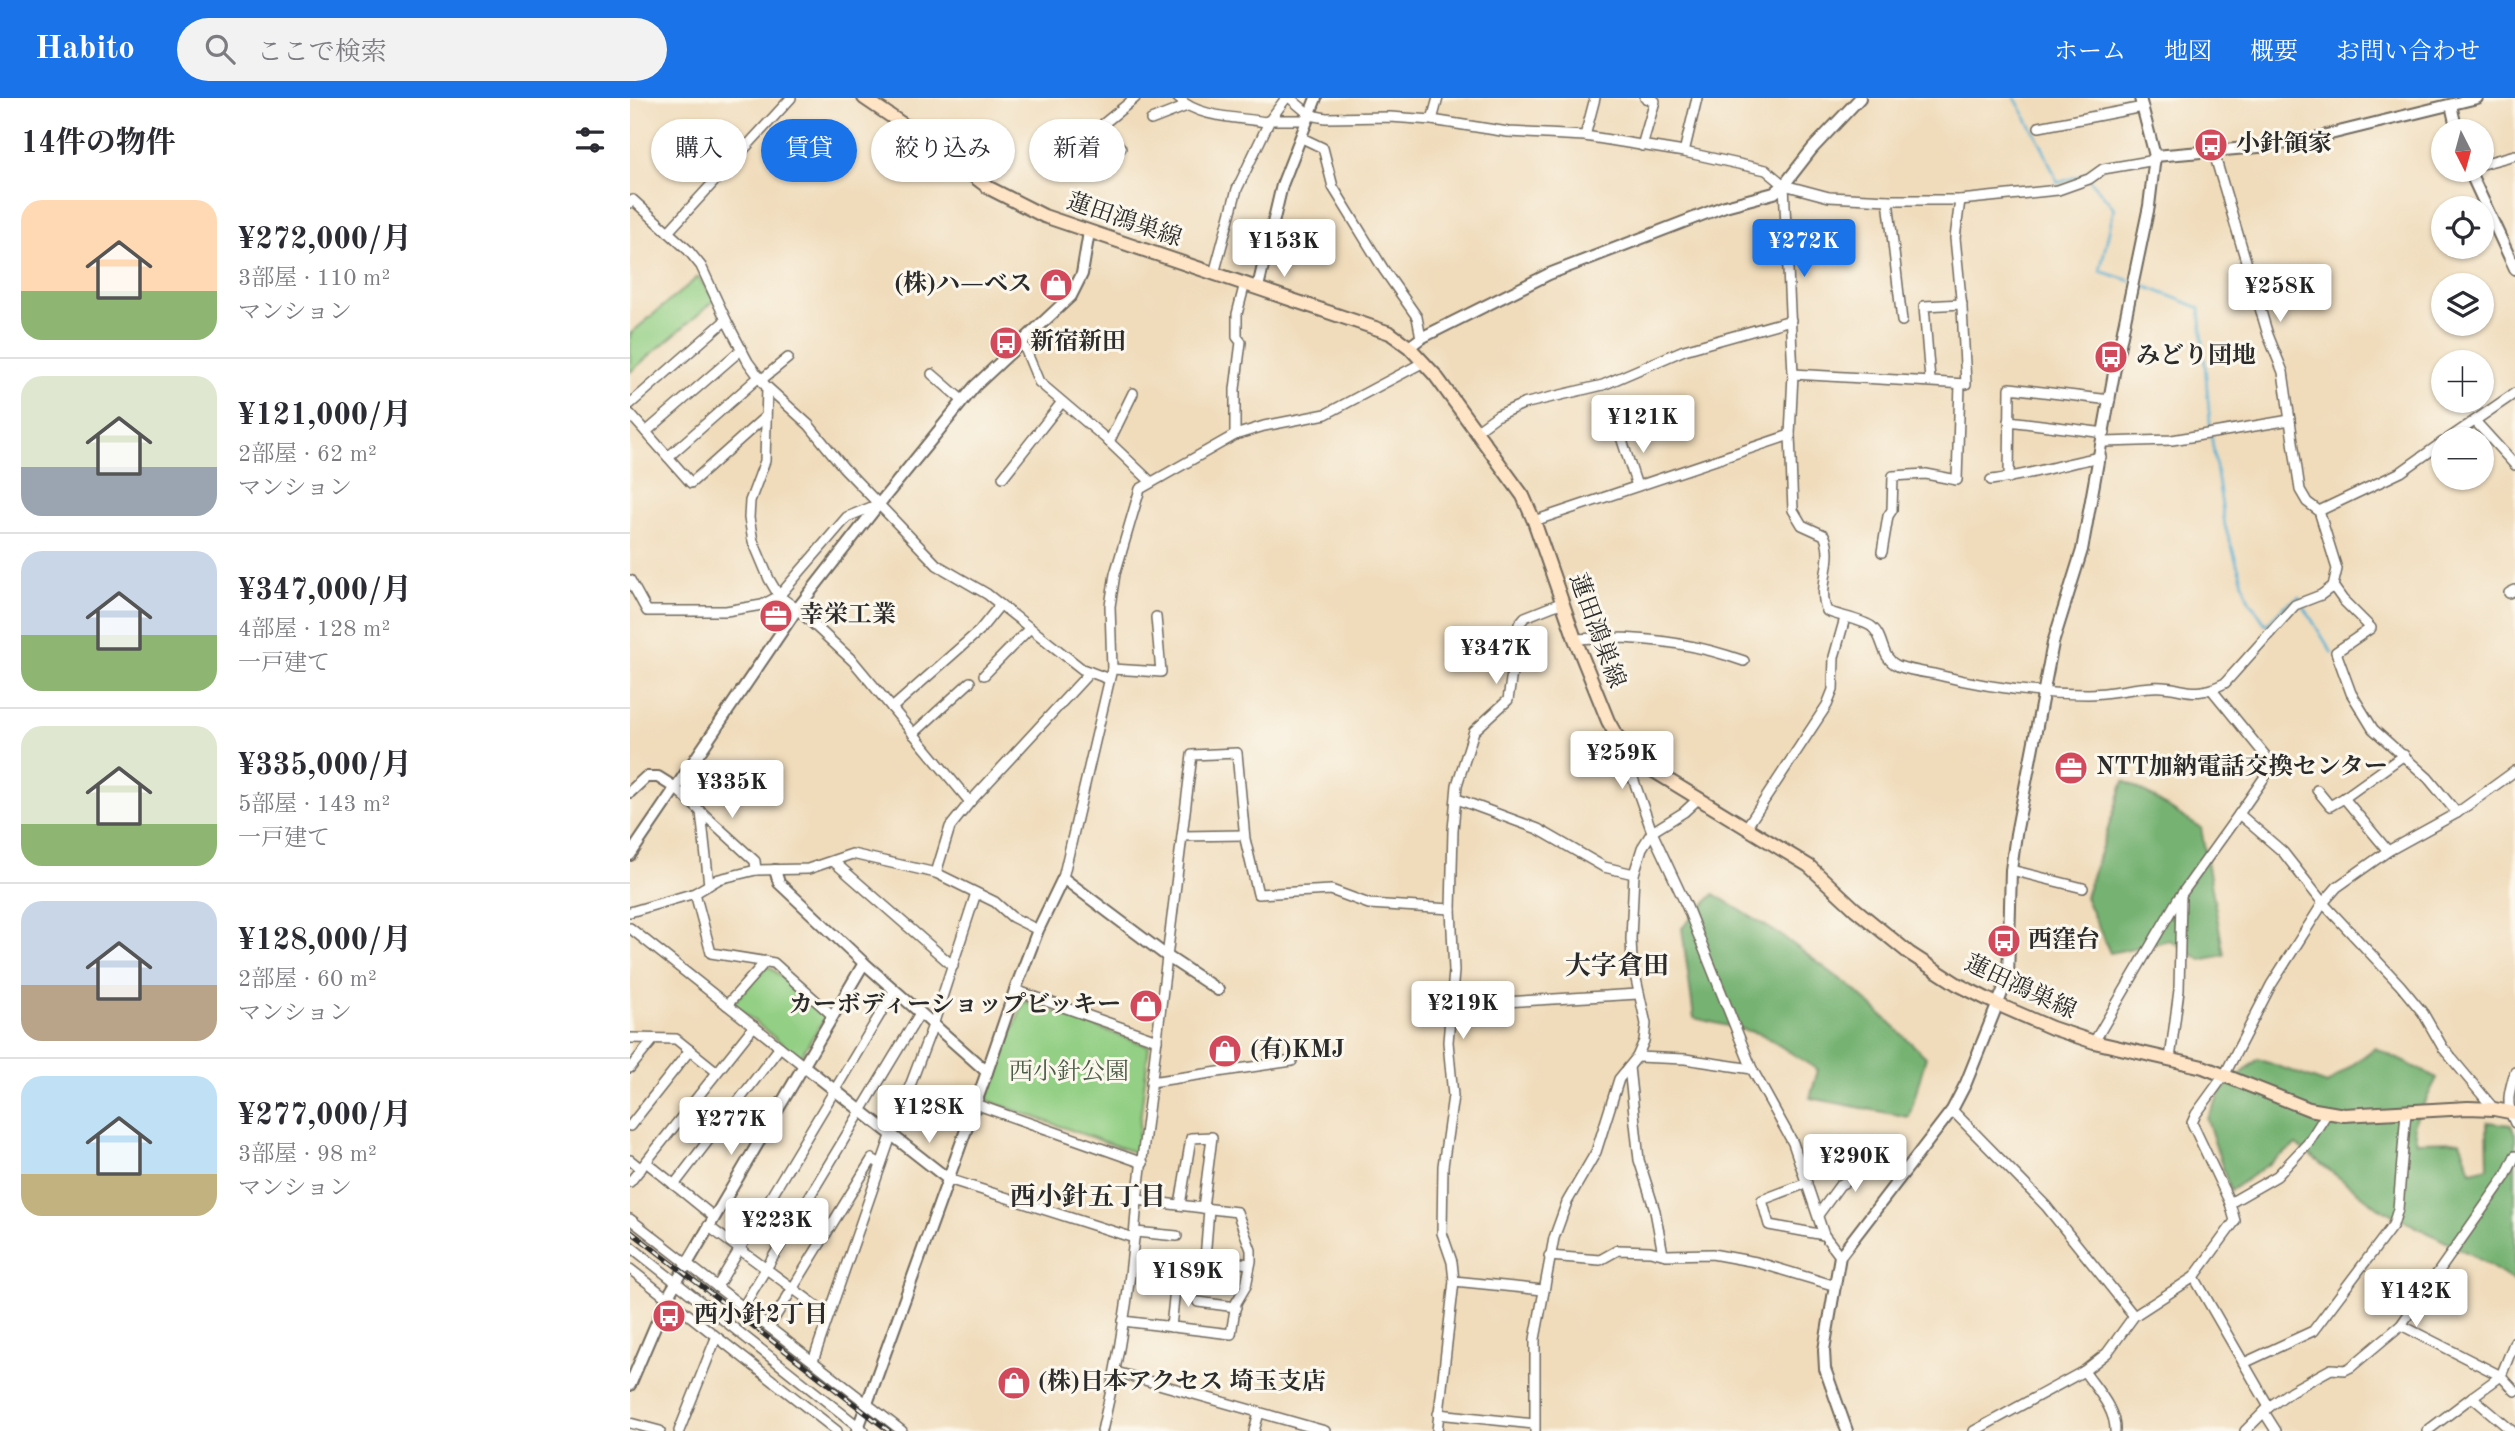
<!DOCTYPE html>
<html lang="ja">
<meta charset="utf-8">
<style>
body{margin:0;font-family:"Old Standard TT","Noto Serif JP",serif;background:#f2f2f3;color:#2b2b33;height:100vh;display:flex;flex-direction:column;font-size:26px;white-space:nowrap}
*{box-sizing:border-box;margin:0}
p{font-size:23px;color:#7c7c81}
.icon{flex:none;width:38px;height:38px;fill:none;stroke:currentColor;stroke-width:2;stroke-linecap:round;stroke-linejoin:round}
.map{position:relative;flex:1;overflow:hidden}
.side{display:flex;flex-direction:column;background:#fff;width:630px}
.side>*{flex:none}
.guide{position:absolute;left:21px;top:21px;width:665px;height:63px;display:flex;gap:14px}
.needle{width:46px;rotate:174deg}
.controls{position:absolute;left:1801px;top:21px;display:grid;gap:14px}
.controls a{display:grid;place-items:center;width:63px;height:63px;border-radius:50%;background:#fff;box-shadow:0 2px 5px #0004;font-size:35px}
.price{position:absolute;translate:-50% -60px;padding:0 16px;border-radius:7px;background:#fff;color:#222;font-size:23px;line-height:46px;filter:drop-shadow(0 2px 4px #0008)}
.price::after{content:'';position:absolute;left:50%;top:42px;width:21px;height:16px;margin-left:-10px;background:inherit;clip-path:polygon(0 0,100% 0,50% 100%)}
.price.active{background:#1a73e8;color:#fff}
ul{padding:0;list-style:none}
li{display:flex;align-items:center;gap:21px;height:175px;padding:0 21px}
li+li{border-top:2px solid #e1e1e2}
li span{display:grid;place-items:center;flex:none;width:196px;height:140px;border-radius:21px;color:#555}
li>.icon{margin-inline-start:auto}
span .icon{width:84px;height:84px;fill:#fffc;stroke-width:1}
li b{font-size:30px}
h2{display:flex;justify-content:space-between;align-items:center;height:84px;padding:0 21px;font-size:30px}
.tag{padding:0 24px;border-radius:32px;background:#fff;box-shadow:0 2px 5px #0004;font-size:24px;line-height:63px}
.tag.active{background:#1a73e8;color:#fff}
header{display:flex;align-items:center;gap:42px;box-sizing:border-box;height:98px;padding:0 35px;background:#1a73e8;color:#fff}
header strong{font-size:33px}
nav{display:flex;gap:38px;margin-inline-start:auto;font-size:24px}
.search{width:490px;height:63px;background:#f2f2f3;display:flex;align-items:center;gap:18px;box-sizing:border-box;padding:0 24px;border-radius:38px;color:#7c7c81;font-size:26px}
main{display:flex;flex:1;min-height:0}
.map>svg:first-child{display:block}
</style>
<header>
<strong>Habito</strong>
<div class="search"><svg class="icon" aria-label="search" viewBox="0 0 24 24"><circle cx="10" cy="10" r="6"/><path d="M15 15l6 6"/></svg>ここで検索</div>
<nav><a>ホーム</a><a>地図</a><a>概要</a><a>お問い合わせ</a></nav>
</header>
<main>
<section class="side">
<h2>14件の物件<svg class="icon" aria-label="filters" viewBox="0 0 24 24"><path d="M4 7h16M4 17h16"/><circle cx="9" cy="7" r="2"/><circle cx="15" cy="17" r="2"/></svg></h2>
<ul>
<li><span style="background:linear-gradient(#ffd9b3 65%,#8fb573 0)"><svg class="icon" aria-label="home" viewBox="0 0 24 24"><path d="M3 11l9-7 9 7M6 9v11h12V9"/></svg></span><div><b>¥272,000/月</b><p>3部屋 · 110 m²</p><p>マンション</p></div></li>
<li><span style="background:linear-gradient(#dfe7d0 65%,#9aa5b1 0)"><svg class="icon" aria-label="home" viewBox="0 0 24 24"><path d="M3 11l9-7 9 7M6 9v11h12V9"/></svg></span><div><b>¥121,000/月</b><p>2部屋 · 62 m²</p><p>マンション</p></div></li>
<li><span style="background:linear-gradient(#c9d6e8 60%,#8fb573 0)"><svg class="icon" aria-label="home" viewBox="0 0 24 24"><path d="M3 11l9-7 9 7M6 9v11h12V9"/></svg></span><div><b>¥347,000/月</b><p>4部屋 · 128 m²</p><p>一戸建て</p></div></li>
<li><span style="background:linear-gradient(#dfe7d0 70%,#8fb573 0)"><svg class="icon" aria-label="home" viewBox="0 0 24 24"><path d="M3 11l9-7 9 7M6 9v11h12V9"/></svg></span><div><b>¥335,000/月</b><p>5部屋 · 143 m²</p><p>一戸建て</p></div></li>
<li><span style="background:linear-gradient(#c9d6e8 60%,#b9a48a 0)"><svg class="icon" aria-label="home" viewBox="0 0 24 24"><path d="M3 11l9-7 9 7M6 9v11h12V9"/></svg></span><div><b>¥128,000/月</b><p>2部屋 · 60 m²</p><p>マンション</p></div></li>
<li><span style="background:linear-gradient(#bfe0f5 70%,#c2b280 0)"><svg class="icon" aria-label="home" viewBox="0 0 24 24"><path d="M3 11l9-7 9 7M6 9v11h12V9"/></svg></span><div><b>¥277,000/月</b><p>3部屋 · 98 m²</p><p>マンション</p></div></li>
</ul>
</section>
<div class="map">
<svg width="1885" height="1333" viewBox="0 0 1885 1333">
<rect width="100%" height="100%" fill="#fbf7ec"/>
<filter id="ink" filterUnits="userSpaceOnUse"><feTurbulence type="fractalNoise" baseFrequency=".0143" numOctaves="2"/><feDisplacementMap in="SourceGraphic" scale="14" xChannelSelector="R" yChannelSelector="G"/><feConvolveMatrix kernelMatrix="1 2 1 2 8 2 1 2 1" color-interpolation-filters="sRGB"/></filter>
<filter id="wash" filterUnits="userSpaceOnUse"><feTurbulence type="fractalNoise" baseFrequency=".00686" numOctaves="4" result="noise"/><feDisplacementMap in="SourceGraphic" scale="28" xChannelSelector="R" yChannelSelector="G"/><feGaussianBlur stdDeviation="1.57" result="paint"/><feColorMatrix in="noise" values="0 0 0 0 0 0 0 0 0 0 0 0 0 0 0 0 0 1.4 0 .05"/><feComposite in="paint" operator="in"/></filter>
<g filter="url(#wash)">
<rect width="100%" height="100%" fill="#f0dcbb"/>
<g fill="#93cf84" stroke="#5f7d58" stroke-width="2">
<polygon points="68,179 85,202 0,274 0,236"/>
<polygon points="136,869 140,869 194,915 195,920 171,957 167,958 104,907 104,904"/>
<polygon points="394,903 519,948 506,1055 356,1002"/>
</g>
<g fill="#76b272" stroke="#506e4e" stroke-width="2">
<path d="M1494,683C1521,696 1545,715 1571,730L1594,857L1571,862L1540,842L1480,855L1455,799Z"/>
<polygon points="1084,796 1152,838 1225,892 1296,959 1279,1019 1180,1000 1188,972 1131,936 1064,920 1052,830"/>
<polygon points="1745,950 1807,980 1783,1027 1787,1044 1830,1043 1841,1073 1858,1069 1857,1024 1881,1027 1885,1036 1885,1184 1844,1158 1749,1110 1666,1047 1600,1093 1577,1021 1591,994 1628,961 1697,986"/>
</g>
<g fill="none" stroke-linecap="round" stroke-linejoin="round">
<g stroke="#54afd2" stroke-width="2.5">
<polyline points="1385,0 1411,46 1428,85 1455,76 1484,110 1470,173 1501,183"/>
<polyline points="1507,185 1570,210 1581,336 1595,428 1618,500 1636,527 1652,510 1669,499 1670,501"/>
<polyline points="1673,507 1702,555"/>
</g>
</g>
</g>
<g filter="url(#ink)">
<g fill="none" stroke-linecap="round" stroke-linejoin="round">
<defs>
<g id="minor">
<path d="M548,0C569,20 607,19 635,24L640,22L656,0"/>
<polyline points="660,0 680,17 696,20 760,19 802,22 878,34 955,38 1054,54 1136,72 1154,87 1199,99 1258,102 1330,102 1428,92 1459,81 1473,71 1520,63 1525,58"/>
<polyline points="521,22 557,8"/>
<polyline points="802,22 808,0"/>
<polyline points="1409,29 1513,9"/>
<polyline points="955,38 965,0"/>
<polyline points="672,40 693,50 703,89 754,172 787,219 791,240"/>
<polyline points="1012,48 1025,3 1015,0"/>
<polyline points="491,50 472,27 505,0"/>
<polyline points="1054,54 1067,0"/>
<polyline points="1852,66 1885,57"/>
<path d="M1154,87L1163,276L1160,337L1163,412L1172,427L1194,437C1206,461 1186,489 1197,513C1209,518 1233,522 1242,529C1255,540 1250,560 1268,568C1279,572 1292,574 1304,576C1355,589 1406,596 1458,596C1480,596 1501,590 1522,589C1555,587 1560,603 1595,585L1665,507L1691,497L1703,488L1707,471L1689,413L1677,404L1670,392L1653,274L1638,237L1583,52"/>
<polyline points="1258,102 1272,223"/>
<polyline points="0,105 3,102 58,152 71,168 96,222 118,264 135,287 179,327 213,369 307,467 357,496 452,571 479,581"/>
<polyline points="38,134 161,0"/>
<polyline points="584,176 607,91 640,22 678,22"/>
<polyline points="392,243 409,284 475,340 521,384"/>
<polyline points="302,276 333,303"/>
<polyline points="1163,276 1336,286 1332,210 1325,140 1330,102"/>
<polyline points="131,282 158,260"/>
<polyline points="1300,282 1294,208 1332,206"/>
<polyline points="137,289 135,363 120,403 119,420 123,443 139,481 149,498 167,511 223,563 340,704 320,729 306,775"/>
<polyline points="0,306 96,222"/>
<polyline points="0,316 61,385 136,318"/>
<polyline points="1379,323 1475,335"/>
<polyline points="1845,323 1885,367"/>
<polyline points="846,333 868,317 893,306 973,287 1054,252 1161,222"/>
<polyline points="16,334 112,251"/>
<polyline points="990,336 1007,388"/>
<polyline points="605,337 605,291 611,244 607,239 607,216 615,185"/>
<polyline points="1818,341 1885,295"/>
<polyline points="479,344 503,295"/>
<polyline points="1474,344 1542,342 1660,322"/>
<polyline points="38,359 129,279"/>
<polyline points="373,379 432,304"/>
<polyline points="1379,380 1380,290 1480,302"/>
<path d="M1361,382C1398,378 1434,365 1471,359"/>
<polyline points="1689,413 1771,374 1813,344"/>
<polyline points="904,423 1160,337"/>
<polyline points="1252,454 1258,418 1262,412 1263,378 1296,376 1327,382 1330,286"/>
<polyline points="0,482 17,513 96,513 132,507 149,498 217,419 249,406"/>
<polyline points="1703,488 1713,502 1741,530 1706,554 1721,595 1743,631 1798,680 1827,715"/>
<polyline points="1879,495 1885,492"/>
<path d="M945,541C1004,537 1059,543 1114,563"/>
<polyline points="482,571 531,574 526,519"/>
<polyline points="354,577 400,530"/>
<polyline points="1582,592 1643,667 1609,716 1653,754 1693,805 1770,887 1793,915 1813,950 1864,1011"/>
<polyline points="262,610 349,533 370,507"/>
<polyline points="283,636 340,584"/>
<polyline points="1003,657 998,666 1022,734 1057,809 1122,971 1163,1045 1194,1137 1210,1158"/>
<polyline points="44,689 125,763 126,772"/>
<polyline points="1687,692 1700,708 1714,700 1758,753"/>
<polyline points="1714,700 1774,657"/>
<polyline points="827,701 908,731 974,769 1004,776"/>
<polyline points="340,704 460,574"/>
<polyline points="71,714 79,787"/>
<polyline points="1116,730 1197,607 1203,592 1204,559 1215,520"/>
<polyline points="552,738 614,737"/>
<polyline points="203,763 323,868"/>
<polyline points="1381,772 1453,790"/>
<polyline points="433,780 482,571 480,508 485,476 510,391 605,337 634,328 696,316 794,264"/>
<polyline points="65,795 81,855 144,865 203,918"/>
<polyline points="0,814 65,795 89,781 126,772 178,771 222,756 306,775 365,804 382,819 408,832"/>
<polyline points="0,830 174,968"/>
<polyline points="385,892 527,942"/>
<polyline points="97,907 136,863"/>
<polyline points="822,909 858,905 1008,896"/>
<polyline points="0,940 46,941 87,974"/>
<polyline points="1464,944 1548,801 1609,716"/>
<polyline points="1007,959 1055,961 1122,971"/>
<polyline points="1540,961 1549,892 1551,799"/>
<polyline points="999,969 1009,1062 1025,1113 1033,1156"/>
<polyline points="0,970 24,941"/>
<path d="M1885,974C1879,993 1875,1007 1885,1025"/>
<polyline points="521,984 662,963"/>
<polyline points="345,1006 513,1065"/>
<polyline points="1322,1012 1416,1108 1504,1218"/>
<polyline points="1697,1015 1678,1045 1647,1078 1600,1105 1562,1025 1566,1016 1595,976 1641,887 1693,805 1707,789 1758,753 1827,715 1885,673"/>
<polyline points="0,1028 60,952"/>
<polyline points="0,1062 11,1071"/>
<polyline points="16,1064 84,1119"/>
<polyline points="318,1081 504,1140"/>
<polyline points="0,1084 124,928"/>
<polyline points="1177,1085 1132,1102 1139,1127 1194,1137"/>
<polyline points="44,1087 150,949"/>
<polyline points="550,1107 561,1040 582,1039 573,1110"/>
<polyline points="579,1111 575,1161 620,1166"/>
<polyline points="1188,1117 1210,1087 1219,1082 1235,1056"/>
<polyline points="0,1121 272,1333"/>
<polyline points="78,1128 199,1217"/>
<polyline points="505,1134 547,1138"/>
<polyline points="0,1148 234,1333"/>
<polyline points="919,1158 970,1162 988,1152 1020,1153 1036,1157 1082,1156 1126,1164 1206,1188"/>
<polyline points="0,1171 207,1333"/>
<polyline points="1564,1179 1639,1309"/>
<polyline points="824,1183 913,1192"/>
<polyline points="87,1189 264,893"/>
<polyline points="568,1204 606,1209"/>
<polyline points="113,1209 290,915"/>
<polyline points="493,1223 601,1236 606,1205 616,1188 621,1163 621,1152 607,1114 507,1102"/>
<polyline points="1771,1227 1871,1278 1885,1293"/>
<polyline points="139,1229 242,1061 251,1066"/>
<polyline points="541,1229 545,1191"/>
<polyline points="183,1263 261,1038 303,927 346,795"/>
<polyline points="1614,1265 1683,1233 1763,1127 1768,1111 1776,1014"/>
<path d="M1454,1273C1466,1291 1486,1311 1485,1333"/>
<polyline points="486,1274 695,1333"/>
<polyline points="1842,1299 1871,1278 1885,1243"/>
<polyline points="1634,1314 1646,1333"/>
<polyline points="808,1316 904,1326"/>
<polyline points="0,1325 30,1333"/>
<polyline points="49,1333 86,1240"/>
<path d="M472,1333C490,1257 502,1180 507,1102L562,657L607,655L615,741L628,796L701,792L739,806L821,811"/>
<polyline points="624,1333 629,1315"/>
<polyline points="807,1333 824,1183 822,1164 812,1135 813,1068 823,998 818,944 824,873 821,811 823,732 827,687 844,633 878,602 889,526 895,519 933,504"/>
<polyline points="905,1333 905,1241 924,1140 937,1104 966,1054 989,981 1007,959 1014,943 1016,926 1002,863 1001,841 1004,776 1012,750 1022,734 1054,714 1068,701"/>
<polyline points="1344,1333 1454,1273 1477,1255 1504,1218 1564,1179 1605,1123 1600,1105"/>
<polyline points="1615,1333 1639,1309 1661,1293 1701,1271 1715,1272 1721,1269 1771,1227 1875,1079 1885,1058"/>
<polyline points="1797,1333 1842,1299 1882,1333"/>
</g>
<g id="tertiary">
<polyline points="1821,7 1827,33"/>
<polyline points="1525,58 1640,48 1680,41 1847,0"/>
<polyline points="1839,72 1885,171"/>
<polyline points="628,189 652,87 686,0"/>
<polyline points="779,249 791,240 919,176 1095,108 1144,95 1154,87 1182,51 1230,0"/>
<polyline points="0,694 16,679 28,679 44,689"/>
<polyline points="0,757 167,511 249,406 345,288 441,198 452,176 459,134"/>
<polyline points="145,772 149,785 234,865 357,974"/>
<polyline points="174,968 318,1081"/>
<polyline points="0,1287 37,1200 234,865"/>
<polyline points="227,1333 357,974 385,892 408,832 433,780 538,859 588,892"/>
<polyline points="1217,1333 1195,1271 1194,1252 1210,1158 1322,1012 1336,985 1378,880 1381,772 1386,736 1423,545 1452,452 1484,275 1519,108 1525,58 1510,0"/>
</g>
<polyline id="secondary" points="234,0 296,42 359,90 414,118 760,235 779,249 805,277 893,398 904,423 945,541 978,623 986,637 1017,669 1179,768 1225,811 1279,855 1327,886 1369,907 1422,930 1464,944 1573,969 1679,1011 1714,1017 1838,1010 1864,1011 1885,1015"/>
</defs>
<use href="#minor" stroke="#70695d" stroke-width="12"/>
<use href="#tertiary" stroke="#70695d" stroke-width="14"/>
<use href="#secondary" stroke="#70695d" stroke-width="16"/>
<use href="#minor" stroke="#fff" stroke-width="9"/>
<use href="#tertiary" stroke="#fff" stroke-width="10"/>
<use href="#secondary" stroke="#ffe4c6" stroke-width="12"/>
<defs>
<polyline id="rail" points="0,1133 259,1333"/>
</defs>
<use href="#rail" stroke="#2b2b2b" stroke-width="5"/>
<use href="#rail" stroke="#fbf7ec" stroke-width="2.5" stroke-dasharray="8" stroke-linecap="butt"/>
</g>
</g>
<defs>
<symbol id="bus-disc" viewBox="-11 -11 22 22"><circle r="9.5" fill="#d1495b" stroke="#fbf7ec"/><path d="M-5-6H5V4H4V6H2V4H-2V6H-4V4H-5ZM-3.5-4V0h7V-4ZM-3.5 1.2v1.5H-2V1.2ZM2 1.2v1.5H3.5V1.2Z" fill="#fff"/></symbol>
<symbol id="shop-disc" viewBox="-11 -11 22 22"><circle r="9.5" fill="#d1495b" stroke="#fbf7ec"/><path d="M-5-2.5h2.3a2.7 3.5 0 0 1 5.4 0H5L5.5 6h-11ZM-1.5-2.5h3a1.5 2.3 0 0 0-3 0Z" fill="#fff"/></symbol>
<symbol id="office-disc" viewBox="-11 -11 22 22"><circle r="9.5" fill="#d1495b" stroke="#fbf7ec"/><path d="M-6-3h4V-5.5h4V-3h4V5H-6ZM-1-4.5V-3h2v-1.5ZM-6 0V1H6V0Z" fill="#fff"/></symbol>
</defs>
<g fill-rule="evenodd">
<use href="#bus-disc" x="1562" y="28" width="38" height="38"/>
<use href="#shop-disc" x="407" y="168" width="38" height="38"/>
<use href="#bus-disc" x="357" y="226" width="38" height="38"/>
<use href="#bus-disc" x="1462" y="240" width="38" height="38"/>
<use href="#office-disc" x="127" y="499" width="38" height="38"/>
<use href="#office-disc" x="1422" y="651" width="38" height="38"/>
<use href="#bus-disc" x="1355" y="824" width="38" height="38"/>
<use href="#shop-disc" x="497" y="889" width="38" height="38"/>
<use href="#shop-disc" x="576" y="934" width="38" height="38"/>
<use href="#bus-disc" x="20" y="1199" width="38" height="38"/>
<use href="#shop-disc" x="365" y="1266" width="38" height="38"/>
</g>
<g text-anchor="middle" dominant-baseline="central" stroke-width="6" stroke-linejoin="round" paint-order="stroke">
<g font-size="24" font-weight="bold" fill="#2b2b2b" stroke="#fbf7ec" text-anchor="start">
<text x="1606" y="47">小針領家</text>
<text x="402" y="187" text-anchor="end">(株)ハ―ベス</text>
<text x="400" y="245">新宿新田</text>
<text x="1506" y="259">みどり団地</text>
<text x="170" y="518">幸栄工業</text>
<text x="1466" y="670">NTT加納電話交換センター</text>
<text x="1398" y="843">西窪台</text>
<text x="491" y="908" text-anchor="end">カーボディーショップビッキー</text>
<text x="620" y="953">(有)KMJ</text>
<text x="64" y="1218">西小針2丁目</text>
<text x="408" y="1285">(株)日本アクセス 埼玉支店</text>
</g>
<g font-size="24" fill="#2b2b2b" stroke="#fbf7ec">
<text transform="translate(494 123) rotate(19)">蓮田鴻巣線</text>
<text transform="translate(966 533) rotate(70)">蓮田鴻巣線</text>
<text transform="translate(1390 890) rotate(25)">蓮田鴻巣線</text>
</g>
<g font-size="24" fill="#4a5c46" stroke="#fbf7ec">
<text x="439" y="975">西小針公園</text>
</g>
<g font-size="26" font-weight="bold" fill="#2b2b2b" stroke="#fbf7ec">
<text x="987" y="869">大字倉田</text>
<text x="458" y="1100">西小針五丁目</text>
</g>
</g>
</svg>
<div class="controls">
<a><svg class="needle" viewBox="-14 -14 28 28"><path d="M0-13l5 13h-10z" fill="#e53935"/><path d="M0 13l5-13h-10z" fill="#7c7c81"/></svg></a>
<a><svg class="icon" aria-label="locate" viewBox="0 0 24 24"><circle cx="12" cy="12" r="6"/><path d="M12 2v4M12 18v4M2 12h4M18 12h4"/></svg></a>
<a><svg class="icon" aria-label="layers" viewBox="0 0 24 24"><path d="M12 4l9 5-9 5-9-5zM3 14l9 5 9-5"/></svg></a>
<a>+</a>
<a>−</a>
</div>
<b class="price" style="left:654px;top:181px">¥153K</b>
<b class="price active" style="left:1174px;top:181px">¥272K</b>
<b class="price" style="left:1650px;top:226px">¥258K</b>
<b class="price" style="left:1013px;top:357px">¥121K</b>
<b class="price" style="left:866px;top:588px">¥347K</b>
<b class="price" style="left:992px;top:693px">¥259K</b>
<b class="price" style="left:102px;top:722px">¥335K</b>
<b class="price" style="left:833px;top:943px">¥219K</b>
<b class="price" style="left:299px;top:1047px">¥128K</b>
<b class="price" style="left:101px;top:1059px">¥277K</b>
<b class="price" style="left:1225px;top:1096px">¥290K</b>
<b class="price" style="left:147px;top:1160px">¥223K</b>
<b class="price" style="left:558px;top:1211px">¥189K</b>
<b class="price" style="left:1786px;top:1231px">¥142K</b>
<div class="guide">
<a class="tag">購入</a>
<a class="tag active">賃貸</a>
<a class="tag">絞り込み</a>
<a class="tag">新着</a>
</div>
</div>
</main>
